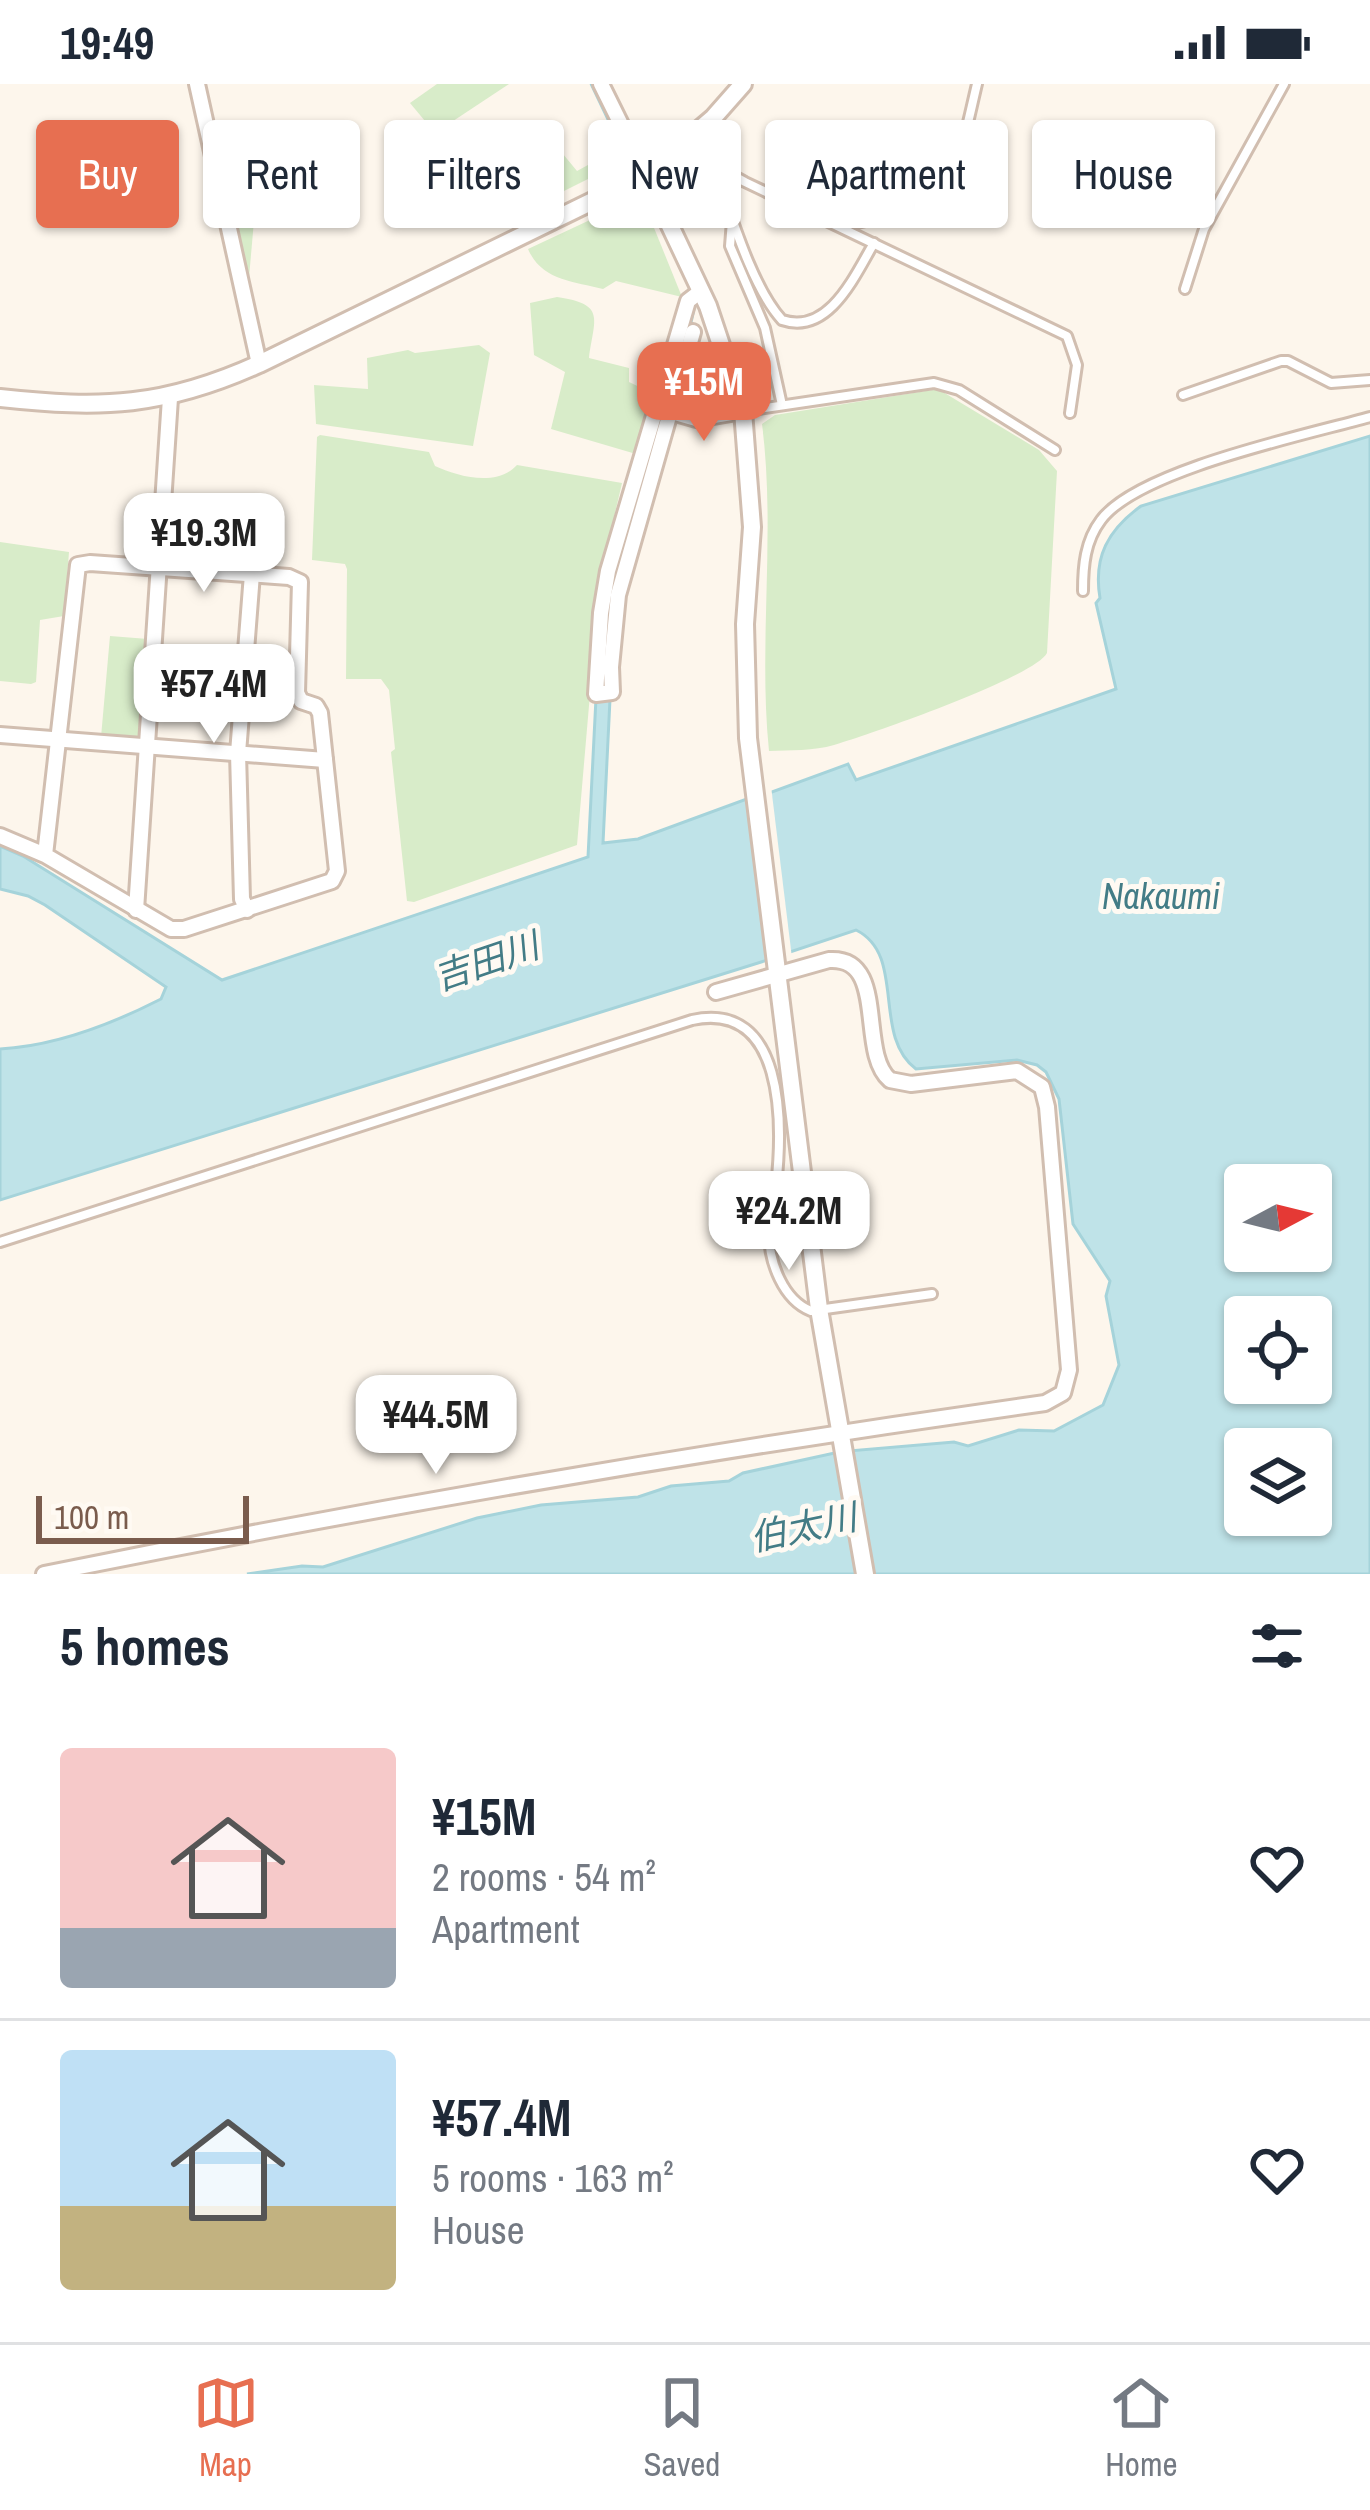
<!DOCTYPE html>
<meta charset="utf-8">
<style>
body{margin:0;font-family:"Archivo Narrow","Noto Sans JP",sans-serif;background:#f2f2f3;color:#1f2937;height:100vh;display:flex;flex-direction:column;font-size:45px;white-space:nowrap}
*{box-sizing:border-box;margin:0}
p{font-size:39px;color:#747a83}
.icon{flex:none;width:66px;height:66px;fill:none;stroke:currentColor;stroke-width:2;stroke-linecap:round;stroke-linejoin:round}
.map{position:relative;height:1490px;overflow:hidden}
.details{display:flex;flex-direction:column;background:#fff;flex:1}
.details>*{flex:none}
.hud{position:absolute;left:36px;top:36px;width:1299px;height:108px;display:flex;gap:24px}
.needle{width:78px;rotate:83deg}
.controls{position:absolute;left:1224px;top:1080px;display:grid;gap:24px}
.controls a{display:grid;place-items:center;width:108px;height:108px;border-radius:12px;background:#fff;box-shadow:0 3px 9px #0004;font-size:60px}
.scale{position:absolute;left:36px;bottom:30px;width:213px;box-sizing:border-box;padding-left:12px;border:6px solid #7a5c4d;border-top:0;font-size:33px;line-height:42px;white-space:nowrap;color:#7a5c4d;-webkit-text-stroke:9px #fffaf3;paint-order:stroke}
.price{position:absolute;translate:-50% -102px;padding:0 27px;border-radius:24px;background:#fff;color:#222;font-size:39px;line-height:78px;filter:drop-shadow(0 3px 6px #0008)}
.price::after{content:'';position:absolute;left:50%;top:72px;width:36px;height:27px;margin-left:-18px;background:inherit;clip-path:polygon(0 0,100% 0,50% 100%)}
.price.selected{background:#e76f51;color:#fff}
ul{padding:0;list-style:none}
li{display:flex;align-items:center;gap:36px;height:300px;padding:0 60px}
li+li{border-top:3px solid #e0e1e3}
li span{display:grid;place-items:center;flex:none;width:336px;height:240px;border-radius:12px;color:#555}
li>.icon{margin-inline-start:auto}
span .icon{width:144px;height:144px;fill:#fffc;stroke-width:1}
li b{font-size:51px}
h2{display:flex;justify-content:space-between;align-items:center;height:144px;padding:0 60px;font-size:51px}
.chip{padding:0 42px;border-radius:12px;background:#fff;box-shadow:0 3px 9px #0004;font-size:42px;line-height:108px}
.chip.selected{background:#e76f51;color:#fff}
.status{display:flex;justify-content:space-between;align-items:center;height:84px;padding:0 60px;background:#fff;direction:ltr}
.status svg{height:33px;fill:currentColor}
.tab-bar{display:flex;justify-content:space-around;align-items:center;height:168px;border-top:3px solid #e0e1e3;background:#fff;font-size:33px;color:#747a83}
.tab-bar a{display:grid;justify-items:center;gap:6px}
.tab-bar .selected{color:#e76f51}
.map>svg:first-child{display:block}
</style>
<div class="status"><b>19:49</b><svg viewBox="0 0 49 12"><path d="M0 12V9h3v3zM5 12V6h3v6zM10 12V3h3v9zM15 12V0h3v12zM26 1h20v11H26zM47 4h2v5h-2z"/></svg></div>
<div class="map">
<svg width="1370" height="1490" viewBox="0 0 1370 1490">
<rect width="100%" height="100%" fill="#fdf6ec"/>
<g fill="#d8ecc9">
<polygon points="437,0 509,0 435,49 410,19"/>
<polygon points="544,47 577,87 608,70 611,74 604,87 500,139 467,94"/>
<polygon points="227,106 256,114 248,205"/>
<path d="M622,121L648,129L682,213L616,197L603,205C573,197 542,197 528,165Z"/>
<path d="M557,213C607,220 594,235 589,274L629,284V298L652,309L636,370L551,345L565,288L534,271L530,219Z"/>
<polygon points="479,261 490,269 473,362 316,340 314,301 368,305 367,274 408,266 415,269"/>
<path d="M938,305L1039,366L1057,387L1047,569C1035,593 868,651 834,661C814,667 790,666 769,667C758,558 776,449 762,340L775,331Z"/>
<path d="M320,351L429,368L435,382C459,393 497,403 517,381L622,399L600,494L577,761L414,818L407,817L391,668L395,665L389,606L381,595H346L347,485L345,480L312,476L317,353Z"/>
<polygon points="0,458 69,468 64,532 40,536 36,598 31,600 0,597"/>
<polygon points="110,552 148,555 139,656 101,653"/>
</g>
<g fill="#bfe3e8" stroke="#a5d3da" stroke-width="3" fill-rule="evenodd">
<path d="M1370,352V1490H870L848,1367L954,1358L968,1362L1019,1346L1054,1347L1103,1321L1119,1281L1106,1212L1110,1197L1073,1140L1059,1015L1046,988L1037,981L1017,976L916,985C871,951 907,871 856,846L781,871L761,712L848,680L856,696L1116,605L1096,519L1100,514C1093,473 1108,446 1141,422ZM1245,1101H1311V1167H1245ZM1245,1233H1311V1299H1245ZM1245,1365H1311V1431H1245Z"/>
<path d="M596,614L610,615L603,759L638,755L752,713L774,874L0,1116V965C55,962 112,940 161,915L166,903L45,821L28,812L0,805V762L23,772L222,896L588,773Z"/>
<polygon points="839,1368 862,1490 247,1490 302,1482 323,1483 477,1434 541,1421 638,1413 671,1402 729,1397 743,1389"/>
</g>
<polygon fill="#fdf6ec" points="771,702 792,874 768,882 746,709"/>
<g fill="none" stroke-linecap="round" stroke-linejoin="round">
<g stroke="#a5d3da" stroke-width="4.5">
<polyline points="592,0 622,63"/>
<polyline points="689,244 693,226"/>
<polyline points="660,336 673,295"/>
<polyline points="612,503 629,439"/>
<polyline points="607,557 609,520"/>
</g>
<defs>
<g id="service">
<polyline points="691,55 714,81 745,98 1067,252 1077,281 1070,329"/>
<path d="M714,82C730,127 751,202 782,236C829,252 855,191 874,159"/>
<polyline points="732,137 730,162 765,244 782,321"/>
<path d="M843,142C958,117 951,110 977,0"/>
<polyline points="1185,205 1204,145 1284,0"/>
<polyline points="1183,311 1281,277 1288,277 1331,299 1370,296"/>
<polyline points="745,327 934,299 959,306 1055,366"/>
<path d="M1083,507C1083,482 1085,457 1101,436C1138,386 1306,351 1370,333"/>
<path d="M0,1158L692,936C785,916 783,1040 776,1103C775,1118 769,1133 769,1149C769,1178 783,1216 811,1227L932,1210"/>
</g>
<g id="minor">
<polyline points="197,0 259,280"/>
<polyline points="601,0 646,91"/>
<polyline points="668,327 696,335 743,327"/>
<polyline points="602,582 611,583 618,511 693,248"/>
<polyline points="611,583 612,608 596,610 601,529 608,487 688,217 701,207"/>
<polyline points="0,651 325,676"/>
<polyline points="0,752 45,771 171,845 184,845 332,797 337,787 320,629 316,622 301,617 297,609 300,498 289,493 90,479 78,481 45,771"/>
<polyline points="136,826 170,314"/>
<polyline points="247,826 242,815 238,669 252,490"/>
<path d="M44,1490C375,1423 710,1366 1045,1319L1063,1309L1069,1286L1047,1023L1042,1003L1017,987L911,1000L890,996C857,968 889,872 829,876L716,908"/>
</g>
<g id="tertiary">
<polyline points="646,91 713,34 743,0"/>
<path d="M0,314C102,325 164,323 259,280L646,91L708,222L743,327L752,443L745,540L748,654L819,1225L865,1490"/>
</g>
</defs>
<use href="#service" stroke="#d1beb0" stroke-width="14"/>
<use href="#minor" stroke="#d1beb0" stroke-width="20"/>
<use href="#tertiary" stroke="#d1beb0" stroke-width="22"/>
<use href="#service" stroke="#fff" stroke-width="8"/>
<use href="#minor" stroke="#fff" stroke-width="14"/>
<use href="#tertiary" stroke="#fff" stroke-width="16"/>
</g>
<g text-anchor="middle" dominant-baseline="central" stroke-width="10" stroke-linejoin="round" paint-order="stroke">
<g font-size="36" font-style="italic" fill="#437c86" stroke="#fffaf3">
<text x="1161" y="812">Nakaumi</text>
<text transform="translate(486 877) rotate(-19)">吉田川</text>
<text transform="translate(803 1443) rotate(-12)">伯太川</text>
</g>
</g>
</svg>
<div class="controls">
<a><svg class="needle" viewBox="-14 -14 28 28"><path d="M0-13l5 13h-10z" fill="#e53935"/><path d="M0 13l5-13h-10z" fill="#747a83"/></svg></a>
<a><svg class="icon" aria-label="locate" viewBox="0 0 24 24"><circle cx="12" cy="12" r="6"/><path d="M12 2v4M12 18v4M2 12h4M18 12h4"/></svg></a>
<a><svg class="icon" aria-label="layers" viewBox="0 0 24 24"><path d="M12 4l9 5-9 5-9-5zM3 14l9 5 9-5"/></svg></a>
</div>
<div class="scale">100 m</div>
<b class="price selected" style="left:704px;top:360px">¥15M</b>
<b class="price" style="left:204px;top:511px">¥19.3M</b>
<b class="price" style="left:214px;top:662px">¥57.4M</b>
<b class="price" style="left:789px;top:1189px">¥24.2M</b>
<b class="price" style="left:436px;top:1393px">¥44.5M</b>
<div class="hud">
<a class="chip selected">Buy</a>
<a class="chip">Rent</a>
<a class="chip">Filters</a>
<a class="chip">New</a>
<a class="chip">Apartment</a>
<a class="chip">House</a>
</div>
</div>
<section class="details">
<h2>5 homes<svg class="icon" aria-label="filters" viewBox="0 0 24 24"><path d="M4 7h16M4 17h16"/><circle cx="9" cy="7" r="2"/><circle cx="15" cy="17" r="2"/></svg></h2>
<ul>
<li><span style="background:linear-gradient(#f6c9c9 75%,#9aa5b1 0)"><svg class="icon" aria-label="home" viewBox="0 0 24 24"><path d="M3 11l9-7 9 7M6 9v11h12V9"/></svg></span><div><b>¥15M</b><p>2 rooms · 54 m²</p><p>Apartment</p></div><svg class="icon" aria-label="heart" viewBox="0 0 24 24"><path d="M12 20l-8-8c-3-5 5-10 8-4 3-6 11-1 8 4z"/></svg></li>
<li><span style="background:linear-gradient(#bfe0f5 65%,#c2b280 0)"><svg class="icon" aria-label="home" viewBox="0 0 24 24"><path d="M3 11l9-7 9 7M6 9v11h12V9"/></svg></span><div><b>¥57.4M</b><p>5 rooms · 163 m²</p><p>House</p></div><svg class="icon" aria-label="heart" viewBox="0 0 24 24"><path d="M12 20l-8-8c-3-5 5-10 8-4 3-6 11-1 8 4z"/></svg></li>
</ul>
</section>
<nav class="tab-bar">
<a class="selected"><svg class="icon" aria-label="map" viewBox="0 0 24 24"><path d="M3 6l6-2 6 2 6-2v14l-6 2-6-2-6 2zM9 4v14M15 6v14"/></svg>Map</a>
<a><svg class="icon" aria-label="saved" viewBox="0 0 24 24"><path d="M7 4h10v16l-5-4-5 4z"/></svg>Saved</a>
<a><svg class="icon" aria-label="home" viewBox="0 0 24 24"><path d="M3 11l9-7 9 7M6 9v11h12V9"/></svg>Home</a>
</nav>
